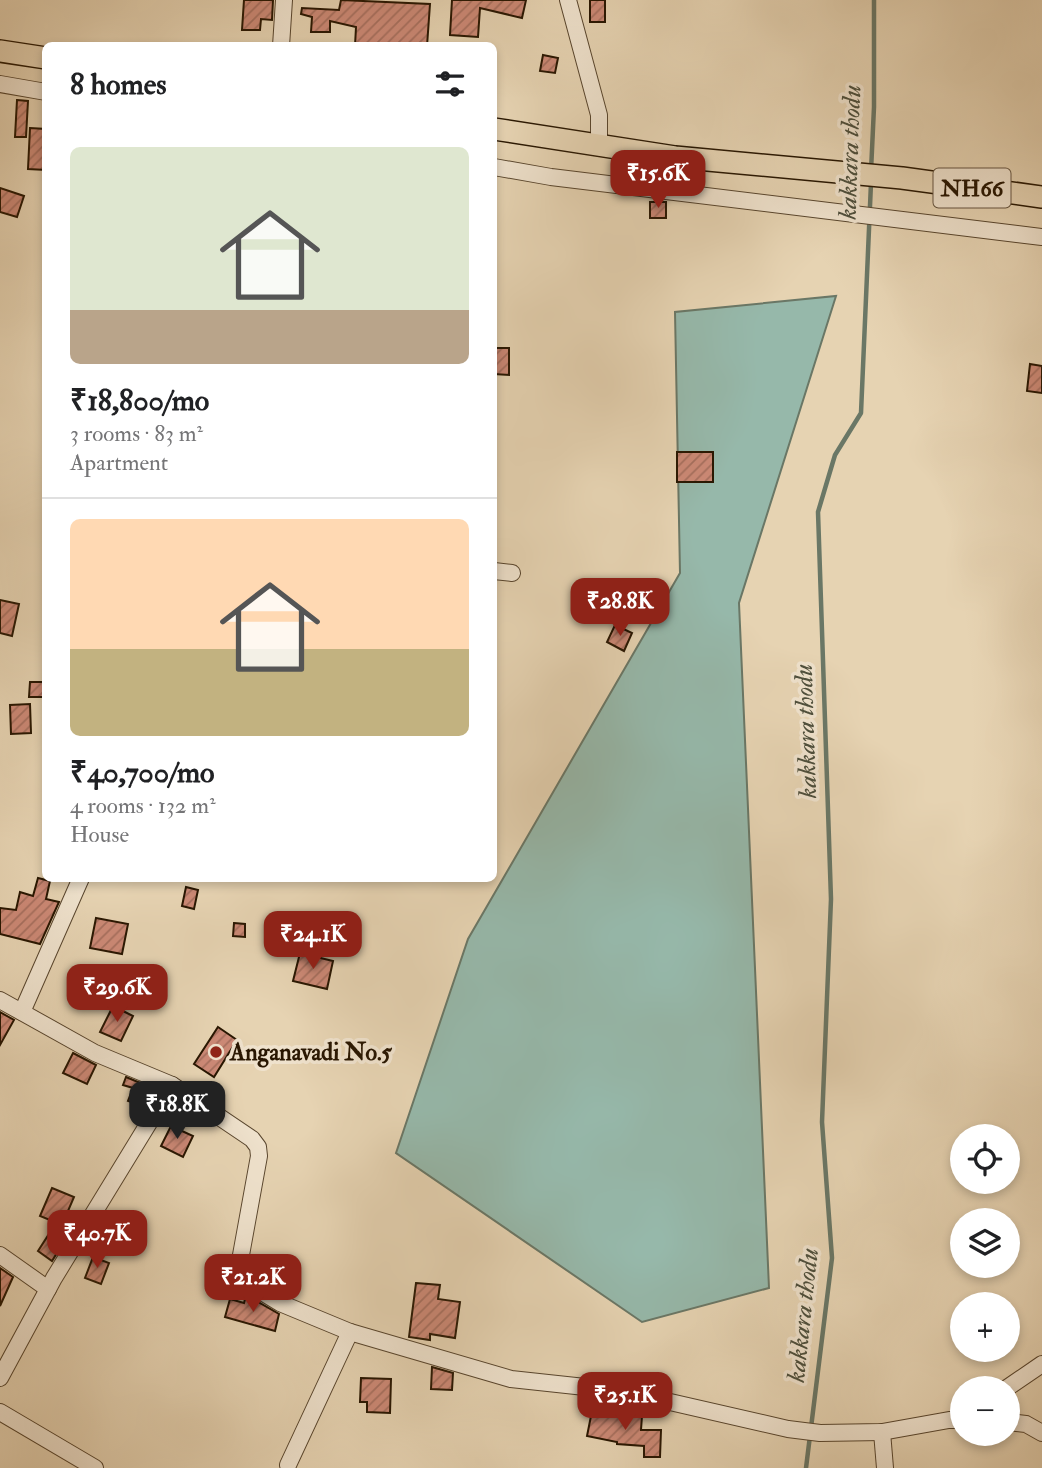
<!DOCTYPE html>
<meta charset="utf-8">
<style>
body{margin:0;font-family:"IM FELL Double Pica",serif;background:#f6f6f6;color:#202124;height:100vh;display:flex;flex-direction:column;font-size:26px;white-space:nowrap}
*{box-sizing:border-box;margin:0}
p{font-size:23px;color:#757577}
.icon{flex:none;width:38px;height:38px;fill:none;stroke:currentColor;stroke-width:2;stroke-linecap:round;stroke-linejoin:round}
.map{position:relative;flex:1;overflow:hidden}
.details{position:absolute;left:42px;top:42px;width:455px;height:840px;display:flex;flex-direction:column;background:#fff;border-radius:10px;box-shadow:0 4px 10px #0003}
.details>*{flex:none}
.fabs{position:absolute;left:950px;top:1124px;display:grid;gap:14px}
.fabs a{display:grid;place-items:center;width:70px;height:70px;border-radius:50%;background:#fff;box-shadow:0 4px 10px #0003;font-size:35px}
.price{position:absolute;translate:-50% -60px;padding:0 16px;border-radius:14px;background:#8f2418;color:#fff;font-size:23px;line-height:46px;filter:drop-shadow(0 2px 4px #0008)}
.price::after{content:'';position:absolute;left:50%;top:42px;width:21px;height:16px;margin-left:-10px;background:inherit;clip-path:polygon(0 0,100% 0,50% 100%)}
.price.current{background:#222;color:#fff}
ul{padding:0;list-style:none}
li{display:grid;align-content:center;gap:14px;height:371px;padding:0 28px}
li+li{border-top:2px solid #e0e0e0}
li span{display:grid;place-items:center;height:217px;border-radius:10px;color:#555}
li>.icon{margin-inline-start:auto}
span .icon{width:126px;height:126px;fill:#fffc;stroke-width:1}
li b{font-size:30px}
h2{display:flex;justify-content:space-between;align-items:center;height:84px;padding:0 28px;font-size:30px}
.map>svg:first-child{display:block}
</style>
<div class="map">
<svg width="1042" height="1468" viewBox="0 0 1042 1468">
<defs>
<pattern id="building-hatch" width="6" height="6" patternUnits="userSpaceOnUse" patternTransform="scale(1.75)"><rect width="6" height="6" fill="#cc8976"/><path d="M-1 1l2-2M0 6l6-6M5 7l2-2" fill="none" stroke="#a66f5e"/></pattern>
</defs>
<rect width="100%" height="100%" fill="#e6d3b2"/>
<filter id="stains"><feTurbulence type="fractalNoise" baseFrequency=".00286" numOctaves="4"/><feColorMatrix values="0 0 0 0 .2 0 0 0 0 .09 0 0 0 0 .02 0 0 0 .5 -.17"/></filter>
<radialGradient id="worn" r=".72"><stop offset=".6" stop-color="#630" stop-opacity="0"/><stop offset="1" stop-color="#630" stop-opacity=".3"/></radialGradient>
<polygon fill="#96b8aa" stroke="#6a7766" stroke-width="2" points="836,296 739,603 769,1288 642,1322 396,1153 468,939 680,573 675,312"/>
<g fill="none" stroke-linecap="round" stroke-linejoin="round">
<g stroke="#6a7766" stroke-width="4.5">
<polyline points="871,171 874,107 874,0"/>
<polyline points="806,1468 832,1258 822,1122 831,899 818,512 835,455 861,413 871,183"/>
</g>
</g>
<g fill="url(#building-hatch)" stroke="#281601" stroke-width="2">
<polygon points="244,0 273,0 272,20 261,19 260,30 242,30"/>
<polygon points="341,0 430,4 427,46 355,46 356,27 330,21 330,32 311,32 312,17 301,14 302,8 339,10"/>
<polygon points="452,0 526,0 522,18 480,8 478,37 450,35"/>
<rect x="590" y="0" width="15" height="22"/>
<polygon points="543,55 558,58 555,73 540,71"/>
<polygon points="17,100 28,101 26,137 15,137"/>
<polygon points="30,128 46,129 46,170 28,169"/>
<polygon points="0,188 24,196 17,217 0,212"/>
<rect x="650" y="202" width="16" height="16"/>
<polygon points="494,348 509,348 509,375 494,374"/>
<polygon points="1030,364 1042,366 1042,393 1027,391"/>
<rect x="677" y="452" width="36" height="30"/>
<polygon points="0,600 19,604 12,636 0,633"/>
<polygon points="615,625 632,633 624,651 607,642"/>
<polygon points="30,682 46,682 46,697 29,697"/>
<polygon points="30,704 31,733 11,734 10,705"/>
<polygon points="38,878 50,881 46,899 59,902 40,944 0,934 0,908 16,910 20,892 33,896"/>
<polygon points="186,887 198,890 194,909 182,906"/>
<polygon points="96,918 128,924 122,954 90,948"/>
<polygon points="234,923 245,924 245,937 233,936"/>
<polygon points="300,953 333,961 327,989 293,981"/>
<polygon points="113,1006 133,1016 121,1041 100,1032"/>
<polygon points="0,1012 14,1020 0,1045"/>
<polygon points="218,1027 237,1040 214,1077 194,1064"/>
<polygon points="73,1053 96,1065 87,1084 63,1073"/>
<polygon points="126,1077 157,1090 146,1107 128,1101 133,1088 123,1085"/>
<polygon points="171,1126 193,1136 183,1157 161,1146"/>
<polygon points="52,1188 74,1197 62,1225 40,1216"/>
<polygon points="49,1234 63,1243 52,1261 38,1251"/>
<polygon points="93,1257 109,1263 101,1284 85,1278"/>
<polygon points="0,1268 13,1277 0,1306"/>
<polygon points="416,1283 440,1285 438,1299 460,1302 455,1338 430,1334 430,1340 409,1337"/>
<polygon points="246,1295 279,1314 275,1331 225,1317 230,1299 244,1303"/>
<polygon points="432,1367 453,1373 452,1390 431,1389"/>
<polygon points="361,1378 391,1379 390,1413 367,1412 367,1402 360,1402"/>
<polygon points="592,1411 609,1414 642,1416 641,1430 661,1430 660,1457 644,1457 644,1446 617,1444 617,1442 587,1436"/>
</g>
<g fill="none" stroke-linecap="round" stroke-linejoin="round">
<defs>
<g id="minor">
<polyline points="568,0 599,115 599,145"/>
<polyline points="281,46 284,0"/>
<polyline points="0,84 46,92"/>
<polyline points="494,167 551,177 1042,237"/>
<polyline points="494,571 512,573"/>
<polyline points="0,1000 95,1053 172,1085 252,1139 258,1147 259,1156 239,1266 241,1274 247,1283 280,1303 350,1332 511,1379 622,1391 788,1429 820,1433 882,1432 949,1420 962,1420"/>
<polyline points="22,1012 81,878"/>
<polyline points="0,1255 48,1289"/>
<polyline points="0,1378 54,1278 172,1085"/>
<polyline points="1007,1388 1042,1364"/>
<polyline points="0,1412 95,1468"/>
<polyline points="1008,1422 1026,1424 1042,1433"/>
<polyline points="882,1432 885,1468"/>
<polyline points="288,1465 350,1332"/>
</g>
<g id="highway">
<polyline points="0,51 46,58"/>
<polyline points="494,129 675,157 902,178 1042,197"/>
</g>
</defs>
<use href="#minor" stroke="#58452d" stroke-width="18"/>
<use href="#highway" stroke="#281601" stroke-width="24"/>
<use href="#minor" stroke="#efe2cd" stroke-width="16"/>
<use href="#highway" stroke="#e6d3b2" stroke-width="21"/>
</g>
<circle fill="#8f2418" stroke="#efe2cd" stroke-width="2.5" cx="216" cy="1052" r="7"/>
<g text-anchor="middle" dominant-baseline="central" stroke-width="7" stroke-linejoin="round" paint-order="stroke">
<rect fill="#efe2cd" stroke="#64533e" stroke-width="2" x="933.5" y="168.5" width="77" height="39" rx="5"/>
<g font-size="23" font-weight="bold" fill="#281601">
<text x="972" y="188">NH66</text>
</g>
<g font-size="24" font-weight="bold" fill="#281601" stroke="#efe2cd" text-anchor="start">
<text x="230" y="1052">Anganavadi No.5</text>
</g>
<g font-size="26" font-style="italic" fill="#4e4f3c" stroke="#efe2cd">
<text transform="translate(850 152) rotate(-88)">kakkara thodu</text>
<text transform="translate(806 731) rotate(-92)">kakkara thodu</text>
<text transform="translate(803 1315) rotate(-84)">kakkara thodu</text>
</g>
</g>
<rect width="100%" height="100%" filter="url(#stains)"/>
<rect width="100%" height="100%" fill="url(#worn)"/>
</svg>
<div class="fabs">
<a><svg class="icon" aria-label="locate" viewBox="0 0 24 24"><circle cx="12" cy="12" r="6"/><path d="M12 2v4M12 18v4M2 12h4M18 12h4"/></svg></a>
<a><svg class="icon" aria-label="layers" viewBox="0 0 24 24"><path d="M12 4l9 5-9 5-9-5zM3 14l9 5 9-5"/></svg></a>
<a>+</a>
<a>−</a>
</div>
<b class="price" style="left:658px;top:210px">₹15.6K</b>
<b class="price" style="left:620px;top:638px">₹28.8K</b>
<b class="price" style="left:313px;top:971px">₹24.1K</b>
<b class="price" style="left:117px;top:1024px">₹29.6K</b>
<b class="price current" style="left:177px;top:1141px">₹18.8K</b>
<b class="price" style="left:97px;top:1270px">₹40.7K</b>
<b class="price" style="left:253px;top:1314px">₹21.2K</b>
<b class="price" style="left:625px;top:1432px">₹25.1K</b>
<section class="details">
<h2>8 homes<svg class="icon" aria-label="filters" viewBox="0 0 24 24"><path d="M4 7h16M4 17h16"/><circle cx="9" cy="7" r="2"/><circle cx="15" cy="17" r="2"/></svg></h2>
<ul>
<li><span style="background:linear-gradient(#dfe7d0 75%,#b9a48a 0)"><svg class="icon" aria-label="home" viewBox="0 0 24 24"><path d="M3 11l9-7 9 7M6 9v11h12V9"/></svg></span><div><b>₹18,800/mo</b><p>3 rooms · 83 m²</p><p>Apartment</p></div></li>
<li><span style="background:linear-gradient(#ffd9b3 60%,#c2b280 0)"><svg class="icon" aria-label="home" viewBox="0 0 24 24"><path d="M3 11l9-7 9 7M6 9v11h12V9"/></svg></span><div><b>₹40,700/mo</b><p>4 rooms · 132 m²</p><p>House</p></div></li>
</ul>
</section>
</div>
